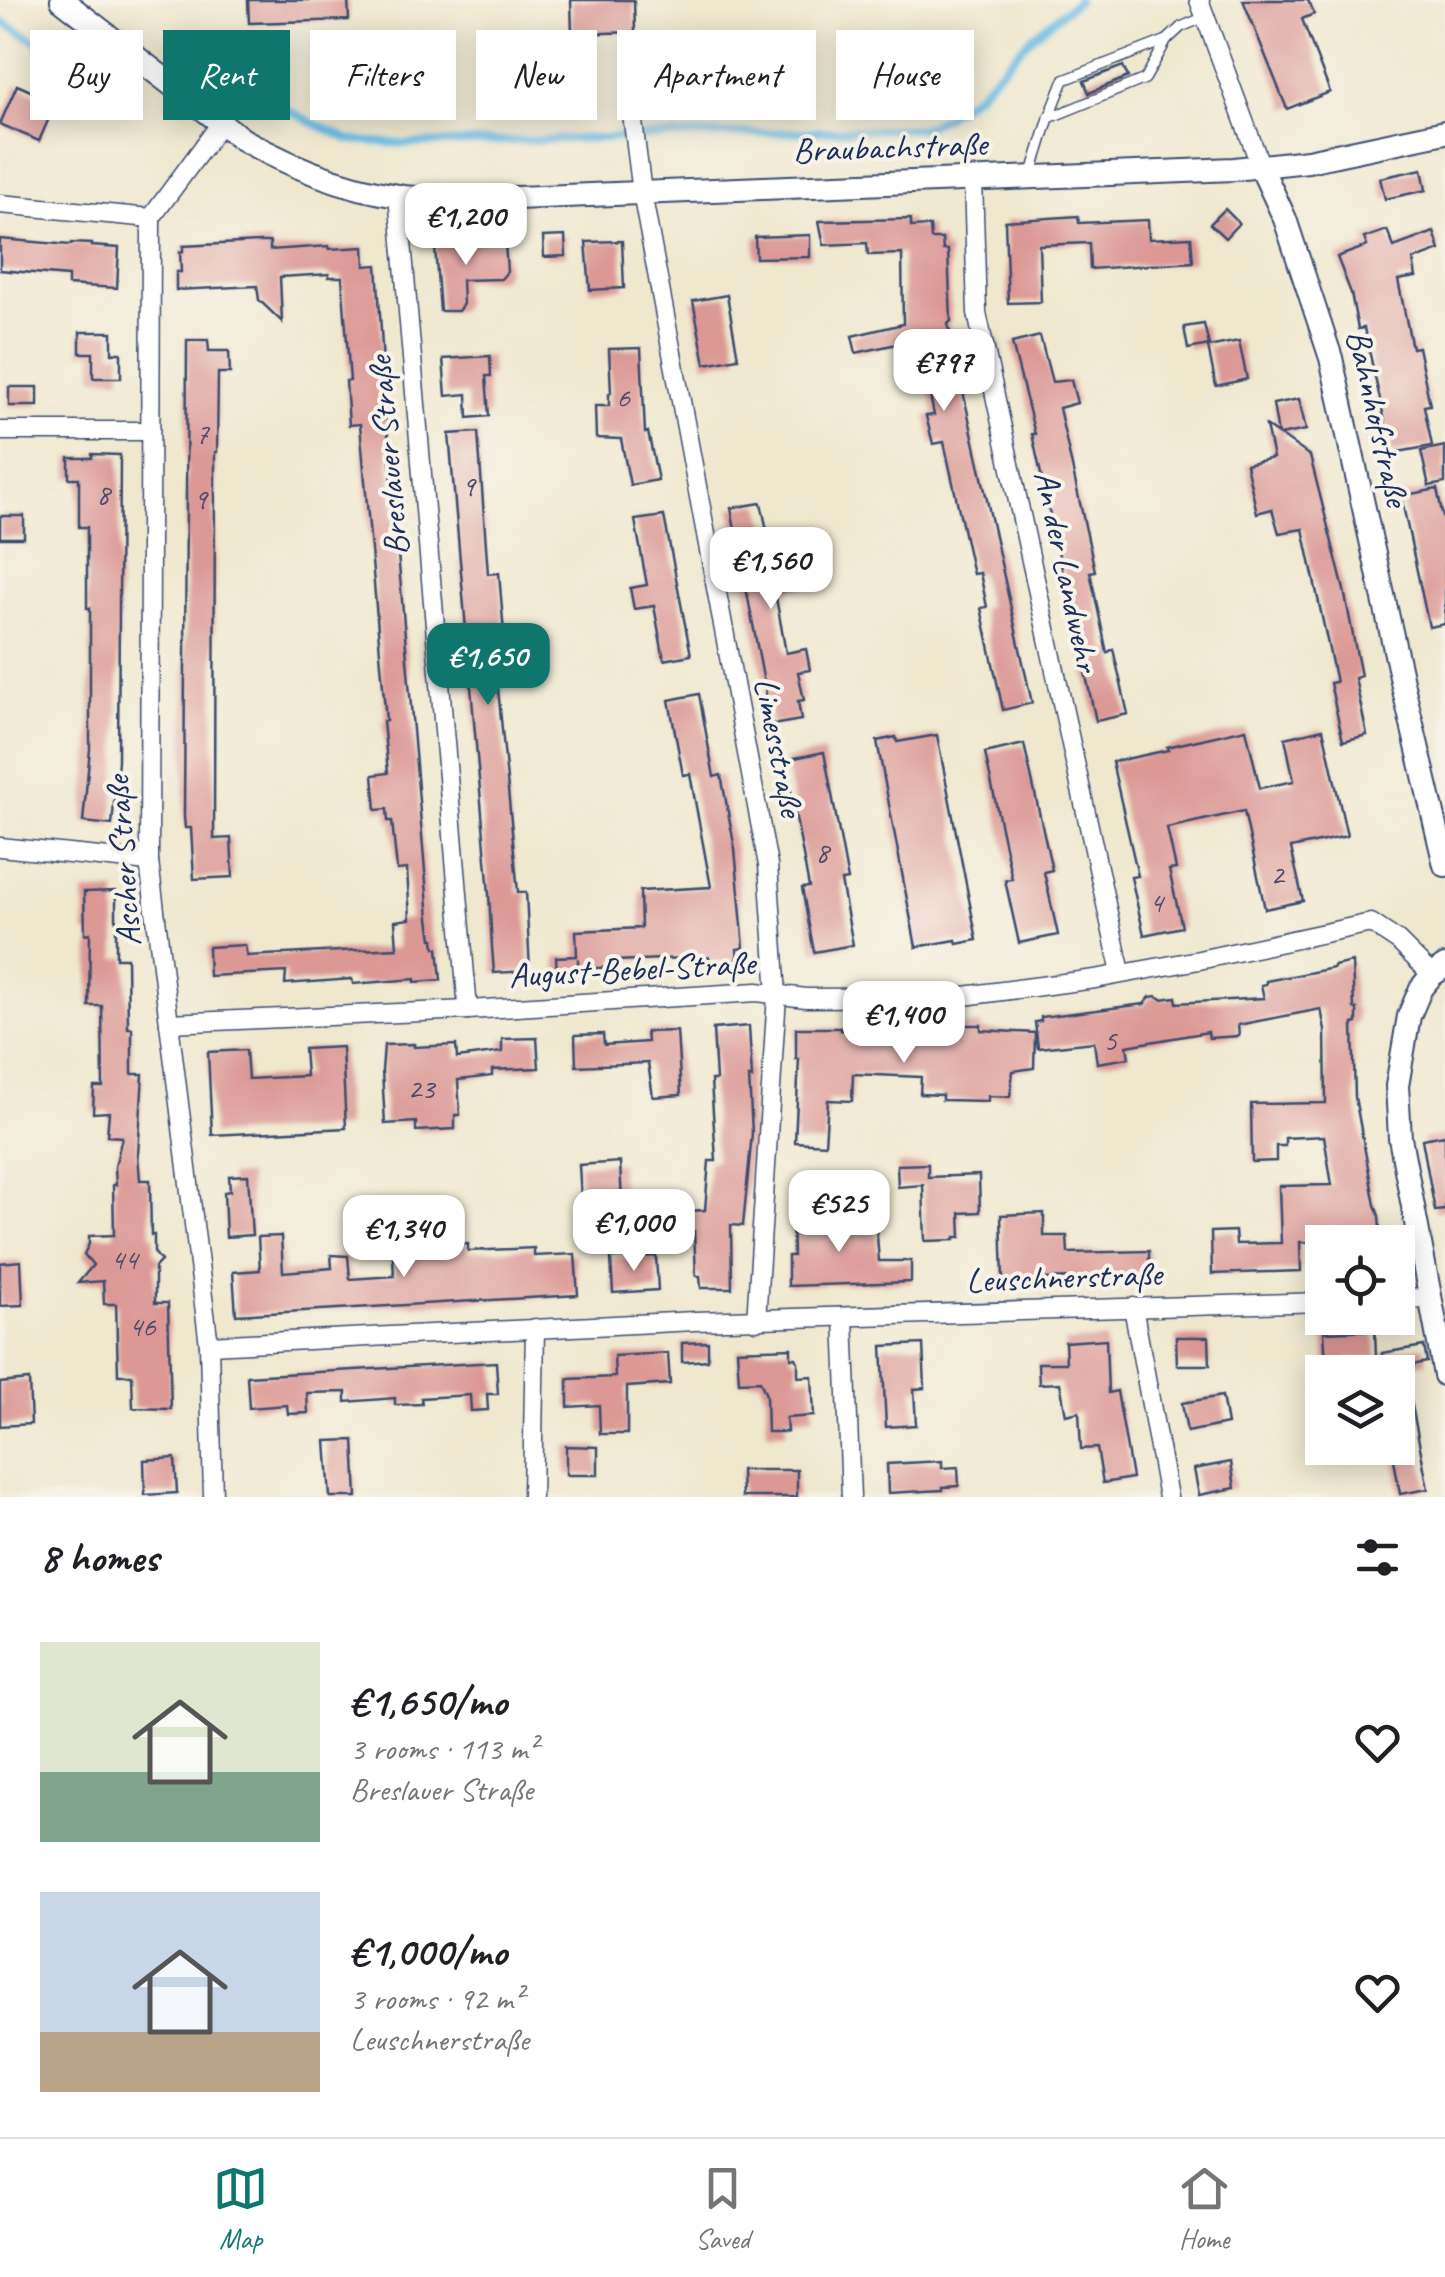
<!DOCTYPE html>
<meta charset="utf-8">
<style>
body{margin:0;font-family:Caveat,sans-serif;background:#f2f2f2;color:#202124;height:100vh;display:flex;flex-direction:column;font-size:38px;white-space:nowrap}
*{box-sizing:border-box;margin:0}
p{font-size:32px;color:#757577}
.icon{flex:none;width:55px;height:55px;fill:none;stroke:currentColor;stroke-width:2;stroke-linecap:round;stroke-linejoin:round}
.map{position:relative;height:1497px;overflow:hidden}
.drawer{display:flex;flex-direction:column;background:#fff;flex:1}
.drawer>*{flex:none}
.hud{position:absolute;left:30px;top:30px;width:1385px;height:90px;display:flex;gap:20px}
.controls{position:absolute;left:1305px;top:1225px;display:grid;gap:20px}
.controls a{display:grid;place-items:center;width:110px;height:110px;border-radius:0px;background:#fff;box-shadow:0 5px 25px #0003;font-size:50px}
.price{position:absolute;translate:-50% -85px;padding:0 22px;border-radius:20px;background:#fff;color:#222;font-size:32px;line-height:65px;filter:drop-shadow(0 2px 5px #0008)}
.price::after{content:'';position:absolute;left:50%;top:60px;width:30px;height:22px;margin-left:-15px;background:inherit;clip-path:polygon(0 0,100% 0,50% 100%)}
.price.on{background:#0f766e;color:#fff}
ul{padding:0;list-style:none}
li{display:flex;align-items:center;gap:30px;height:250px;padding:0 40px}
li span{display:grid;place-items:center;flex:none;width:280px;height:200px;border-radius:0px;color:#555}
li>.icon{margin-inline-start:auto}
span .icon{width:120px;height:120px;fill:#fffc;stroke-width:1}
li b{font-size:42px}
h2{display:flex;justify-content:space-between;align-items:center;height:120px;padding:0 40px;font-size:42px}
.chip{padding:0 35px;border-radius:0px;background:#fff;box-shadow:0 5px 25px #0003;font-size:35px;line-height:90px}
.chip.on{background:#0f766e;color:#fff}
.tab-bar{display:flex;justify-content:space-around;align-items:center;height:140px;border-top:2px solid #e0e0e0;background:#fff;font-size:28px;color:#757577}
.tab-bar a{display:grid;justify-items:center;gap:5px}
.tab-bar .on{color:#0f766e}
.map>svg:first-child{display:block}
</style>
<div class="map">
<svg width="1445" height="1497" viewBox="0 0 1445 1497">
<rect width="100%" height="100%" fill="#f7f3e8"/>
<filter id="ink" filterUnits="userSpaceOnUse"><feTurbulence type="fractalNoise" baseFrequency=".01" numOctaves="2"/><feDisplacementMap in="SourceGraphic" scale="20" xChannelSelector="R" yChannelSelector="G"/><feConvolveMatrix kernelMatrix="1 2 1 2 8 2 1 2 1" color-interpolation-filters="sRGB"/></filter>
<filter id="wash" filterUnits="userSpaceOnUse"><feTurbulence type="fractalNoise" baseFrequency=".0048" numOctaves="4" result="noise"/><feDisplacementMap in="SourceGraphic" scale="40" xChannelSelector="R" yChannelSelector="G"/><feGaussianBlur stdDeviation="2.25" result="paint"/><feColorMatrix in="noise" values="0 0 0 0 0 0 0 0 0 0 0 0 0 0 0 0 0 1.4 0 .05"/><feComposite in="paint" operator="in"/></filter>
<g filter="url(#wash)">
<rect width="100%" height="100%" fill="#efe8cf"/>
<g fill="none" stroke-linecap="round" stroke-linejoin="round">
<g stroke="#68bce4" stroke-width="8">
<polyline points="0,21 96,74 115,80 132,78"/>
<polyline points="175,61 196,54 210,55 227,64 277,104 307,120 350,140 406,144 922,128 943,118 977,94 1031,38 1078,0"/>
</g>
</g>
<g id="blocks">
<g fill="#db9895">
<polygon points="248,0 348,0 349,20 249,23"/>
<polygon points="571,0 634,0 635,32 572,34"/>
<polygon points="1243,0 1308,0 1314,14 1302,19 1330,92 1287,109"/>
<polygon points="1123,66 1128,77 1089,93 1084,81"/>
<polygon points="17,85 56,102 39,141 0,124"/>
<polygon points="1422,169 1426,190 1385,199 1380,178"/>
<polygon points="1225,209 1239,223 1225,238 1210,224"/>
<polygon points="1078,216 1079,223 1148,220 1149,239 1191,237 1193,262 1090,269 1089,243 1039,245 1041,302 1008,303 1005,221"/>
<polygon points="911,219 911,227 930,226 931,239 942,239 943,250 948,250 951,321 948,324 1032,703 1003,710 981,608 987,607 980,573 973,574 944,442 933,444 926,416 934,415 924,366 907,369 901,343 856,353 852,336 903,324 902,254 868,255 867,243 824,245 819,221"/>
<polygon points="1387,230 1394,247 1434,232 1440,250 1413,260 1416,277 1398,280 1412,348 1418,347 1430,405 1424,406 1432,446 1392,453 1364,328 1358,329 1351,293 1337,257 1367,246 1364,238"/>
<polygon points="810,235 810,257 756,258 755,237"/>
<polygon points="565,236 566,256 544,257 543,237"/>
<polygon points="0,239 70,245 71,243 92,244 92,246 119,248 117,288 68,285 68,276 0,270"/>
<polygon points="442,241 460,241 464,243 505,242 507,272 501,279 462,280 463,304 458,311 440,311 435,248"/>
<polygon points="622,241 624,288 590,290 586,242"/>
<polygon points="259,242 270,242 270,250 329,246 329,249 364,247 365,266 377,265 386,412 429,918 432,939 434,939 435,948 438,948 441,980 415,982 415,979 353,984 352,979 285,984 286,972 209,976 208,947 245,945 247,956 397,948 395,921 410,919 407,869 397,870 392,821 388,821 387,809 376,810 373,775 388,773 383,721 386,721 360,424 349,425 346,381 350,381 342,277 329,277 329,274 280,277 282,322 259,300 257,286 176,290 176,272 181,272 180,252 183,252 183,246"/>
<polygon points="727,295 738,358 705,364 693,301"/>
<polygon points="1204,324 1209,345 1188,349 1184,327"/>
<polygon points="80,332 112,332 112,353 121,353 121,378 93,378 93,353 80,353"/>
<polygon points="1040,336 1052,382 1071,380 1077,403 1059,408 1095,571 1090,572 1107,653 1113,649 1128,714 1096,721 1032,434 1035,434 1012,343"/>
<polygon points="187,340 208,340 209,351 229,351 230,373 218,373 217,452 215,452 214,839 231,838 233,877 194,879 191,828 185,828 184,817"/>
<polygon points="1239,341 1247,379 1216,386 1208,347"/>
<polygon points="641,348 645,433 648,432 658,480 630,485 621,439 596,438 595,406 609,406 609,394 611,393 609,349"/>
<polygon points="490,356 491,376 486,376 489,416 468,418 467,394 446,396 443,359"/>
<rect x="9" y="387" width="29" height="19"/>
<polygon points="1299,399 1306,430 1280,435 1310,456 1344,590 1361,676 1355,678 1367,735 1343,741 1330,683 1336,682 1303,529 1279,533 1272,509 1257,513 1246,464 1273,458 1266,426 1278,434 1273,404"/>
<polygon points="478,432 488,574 499,573 506,657 495,658 518,892 526,892 530,971 494,973 492,947 489,894 449,434"/>
<polygon points="1445,446 1445,483 1429,486 1421,451"/>
<polygon points="92,454 120,455 118,761 112,825 83,822 90,749 90,608 87,608 87,527 79,527 79,478 69,478 69,458 92,458"/>
<polygon points="1437,489 1445,527 1445,624 1429,627 1401,496"/>
<polygon points="761,503 775,566 805,560 810,586 775,592 786,653 806,649 810,670 798,672 804,700 798,701 801,720 772,725 731,508"/>
<rect x="0" y="516" width="24" height="22"/>
<polygon points="664,516 691,655 664,660 654,606 634,609 630,588 647,585 635,520"/>
<polygon points="699,694 714,777 721,775 735,849 744,948 737,949 738,960 710,963 709,957 615,961 615,967 578,969 578,958 578,976 557,977 556,957 577,956 576,931 641,928 640,891 711,887 690,774 683,775 669,700"/>
<polygon points="1246,729 1260,788 1294,781 1285,738 1323,729 1347,836 1291,848 1303,901 1265,909 1244,811 1167,828 1176,869 1169,870 1182,927 1144,935 1131,877 1138,876 1112,762 1168,750 1167,747"/>
<polygon points="937,735 977,940 957,944 956,940 916,947 877,741 896,737 897,742"/>
<polygon points="1024,744 1052,870 1044,872 1058,935 1019,943 1005,880 1012,879 985,753"/>
<polygon points="824,752 848,880 841,881 853,945 814,952 802,888 809,887 785,760"/>
<polygon points="116,891 116,958 127,958 128,1028 132,1028 132,1074 143,1074 138,1155 140,1180 150,1180 151,1235 154,1235 154,1252 161,1261 155,1267 155,1303 168,1303 171,1409 133,1408 132,1375 118,1375 116,1304 104,1304 103,1281 78,1283 93,1265 84,1254 89,1244 89,1236 114,1235 113,1185 116,1185 115,1167 122,1137 107,1136 109,1112 93,1113 94,1087 103,1087 102,1006 89,1006 90,933 85,934 84,892"/>
<polygon points="1352,962 1354,1008 1357,1009 1357,1023 1353,1024 1355,1097 1375,1205 1379,1216 1381,1242 1300,1242 1301,1271 1212,1274 1211,1232 1235,1231 1236,1244 1281,1243 1279,1186 1332,1185 1324,1136 1285,1138 1285,1146 1276,1146 1276,1161 1252,1162 1251,1104 1326,1103 1325,1030 1321,1009 1238,1025 1239,1036 1209,1038 1208,1032 1127,1046 1129,1058 1097,1063 1094,1042 1038,1048 1035,1022 1041,1021 1041,1017 1144,1004 1150,997 1157,996 1162,999 1176,997 1177,1003 1264,998 1261,985 1266,984 1266,981 1334,968 1334,966"/>
<polygon points="953,1025 981,1025 981,1030 1035,1033 1034,1068 1013,1071 1010,1097 988,1096 988,1101 942,1100 942,1095 920,1094 921,1077 853,1074 852,1101 828,1100 825,1144 795,1142 799,1059 796,1059 796,1028 840,1028 840,1030 869,1031 884,1029 914,1040 914,1029 953,1030"/>
<polygon points="749,1026 752,1078 749,1077 752,1133 743,1226 731,1225 732,1288 701,1288 700,1276 696,1276 694,1231 658,1234 656,1213 705,1210 709,1161 716,1161 711,1080 716,1080 713,1029"/>
<polygon points="677,1031 681,1095 653,1097 648,1063 576,1066 575,1035 603,1034 604,1045 647,1042 646,1032"/>
<polygon points="537,1038 539,1068 492,1070 492,1076 458,1080 460,1115 455,1115 455,1129 416,1131 416,1122 385,1124 382,1071 384,1045 414,1044 414,1047 456,1045 457,1058 502,1052 502,1039"/>
<polygon points="342,1047 346,1128 212,1135 208,1052 246,1050 248,1079 306,1076 304,1049"/>
<polygon points="1445,1135 1445,1210 1435,1211 1422,1139"/>
<polygon points="620,1162 622,1204 598,1205 598,1197 581,1198 579,1165"/>
<polygon points="928,1164 928,1177 979,1175 980,1212 960,1213 961,1237 955,1237 955,1240 925,1241 923,1185 898,1187 897,1165"/>
<polygon points="248,1175 252,1235 226,1237 224,1192 230,1191 229,1176"/>
<polygon points="1044,1213 1044,1236 1067,1236 1068,1253 1149,1251 1149,1276 1003,1280 1001,1215"/>
<polygon points="823,1214 823,1222 828,1221 829,1225 876,1223 879,1261 911,1261 911,1282 788,1286 788,1256 793,1256 792,1215"/>
<polygon points="281,1236 283,1272 332,1268 331,1255 348,1256 350,1279 394,1276 393,1257 437,1254 437,1246 468,1244 468,1251 534,1248 534,1256 575,1254 578,1295 236,1315 233,1272 260,1270 258,1237"/>
<polygon points="656,1256 658,1290 613,1293 611,1258"/>
<polygon points="21,1261 23,1305 0,1306 0,1263"/>
<polygon points="1375,1330 1376,1358 1346,1359 1346,1364 1326,1365 1324,1332"/>
<polygon points="1176,1337 1209,1337 1210,1365 1177,1365"/>
<polygon points="1106,1339 1108,1393 1117,1391 1132,1478 1103,1483 1097,1448 1081,1449 1079,1412 1066,1415 1060,1383 1039,1384 1038,1363 1066,1363 1065,1342"/>
<polygon points="708,1342 708,1360 682,1362 682,1343"/>
<polygon points="923,1344 925,1388 914,1389 916,1425 886,1427 882,1346"/>
<polygon points="1424,1346 1427,1362 1382,1371 1382,1353"/>
<polygon points="791,1348 791,1358 796,1358 798,1362 798,1377 812,1376 814,1416 786,1418 787,1432 767,1432 766,1395 760,1381 739,1382 737,1350"/>
<polygon points="668,1353 670,1384 627,1387 627,1434 600,1434 599,1405 568,1407 568,1379 615,1377 614,1356"/>
<polygon points="496,1362 498,1394 487,1394 488,1410 471,1411 470,1395 421,1398 422,1404 395,1405 395,1398 346,1402 346,1392 307,1393 308,1413 288,1414 287,1405 249,1408 247,1376"/>
<polygon points="1407,1379 1428,1489 1400,1494 1392,1448 1398,1448 1398,1380"/>
<polygon points="29,1380 31,1424 0,1426 0,1383"/>
<polygon points="1222,1396 1227,1424 1187,1432 1182,1403"/>
<polygon points="354,1440 357,1497 330,1497 326,1441"/>
<polygon points="566,1446 598,1447 598,1475 566,1475"/>
<polygon points="175,1458 177,1493 145,1495 144,1460"/>
<polygon points="942,1461 942,1468 958,1467 959,1486 943,1487 943,1490 888,1493 887,1464"/>
<polygon points="1231,1462 1235,1488 1199,1495 1194,1469"/>
<polygon points="741,1470 797,1470 797,1497 742,1497"/>
</g>
</g>
</g>
<g filter="url(#ink)">
<use href="#blocks" fill-opacity="0" stroke="#3b4b6f" stroke-width="2.5"/>
<g fill="none" stroke-linecap="round" stroke-linejoin="round">
<defs>
<g id="service">
<polyline points="1049,118 1145,79 1167,40 1181,27 1205,17"/>
<polyline points="1031,176 1049,118 1064,80 1167,40"/>
</g>
<g id="minor">
<polyline points="1199,0 1261,167"/>
<polyline points="631,106 642,193 768,865 777,995 756,1321"/>
<polyline points="973,179 977,313 1121,973"/>
<polyline points="398,195 468,1010"/>
<polyline points="0,204 151,218 221,123"/>
<polyline points="151,218 149,862 209,1345 213,1497"/>
<polyline points="0,431 150,431"/>
<polyline points="0,847 149,862"/>
<polyline points="169,1023 468,1010 757,992 806,998 956,997 1095,979 1199,960 1371,923 1398,941 1432,975"/>
<polyline points="1398,1299 1431,1298"/>
<polyline points="1133,1307 1168,1497"/>
<polyline points="844,1318 851,1497"/>
<polyline points="209,1345 695,1321 1322,1302"/>
<polyline points="532,1497 535,1328"/>
</g>
<g id="tertiary">
<path d="M62,0L242,139C297,170 360,194 424,199C455,201 486,199 516,198L1234,169L1308,161L1445,132"/>
<polyline points="1261,167 1285,219 1331,358 1403,686 1445,865"/>
<polyline points="1445,966 1432,975 1421,988 1409,1016 1397,1086 1400,1138 1445,1375"/>
</g>
</defs>
<use href="#service" stroke="#3b4b6f" stroke-width="12"/>
<use href="#minor" stroke="#3b4b6f" stroke-width="21"/>
<use href="#tertiary" stroke="#3b4b6f" stroke-width="26"/>
<use href="#service" stroke="#fff" stroke-width="9"/>
<use href="#minor" stroke="#fff" stroke-width="18"/>
<use href="#tertiary" stroke="#fff" stroke-width="22"/>
</g>
</g>
<g text-anchor="middle" dominant-baseline="central" stroke-width="8" stroke-linejoin="round" paint-order="stroke">
<g font-size="30" fill="#4b496c">
<text x="623" y="397">6</text>
<text x="202" y="433">7</text>
<text x="468" y="486">9</text>
<text x="103" y="494">8</text>
<text x="200" y="499">9</text>
<text x="822" y="852">8</text>
<text x="1277" y="874">2</text>
<text x="1156" y="902">4</text>
<text x="1110" y="1040">5</text>
<text x="421" y="1088">23</text>
<text x="124" y="1259">44</text>
<text x="142" y="1326">46</text>
</g>
<g font-size="35" fill="#1b2f5e" stroke="#f7f3e8">
<text transform="translate(890 147) rotate(-2)">Braubachstraße</text>
<text transform="translate(1378 418) rotate(77)">Bahnhofstraße</text>
<text transform="translate(388 456) rotate(-95)">Breslauer Straße</text>
<text transform="translate(1067 571) rotate(78)">An der Landwehr</text>
<text transform="translate(779 747) rotate(79)">Limesstraße</text>
<text transform="translate(123 861) rotate(-94)">Ascher Straße</text>
<text transform="translate(632 969) rotate(-3)">August-Bebel-Straße</text>
<text transform="translate(1064 1277) rotate(-2)">Leuschnerstraße</text>
</g>
</g>
</svg>
<div class="controls">
<a><svg class="icon" aria-label="locate" viewBox="0 0 24 24"><circle cx="12" cy="12" r="6"/><path d="M12 2v4M12 18v4M2 12h4M18 12h4"/></svg></a>
<a><svg class="icon" aria-label="layers" viewBox="0 0 24 24"><path d="M12 4l9 5-9 5-9-5zM3 14l9 5 9-5"/></svg></a>
</div>
<b class="price" style="left:466px;top:268px">€1,200</b>
<b class="price" style="left:944px;top:414px">€797</b>
<b class="price" style="left:771px;top:612px">€1,560</b>
<b class="price on" style="left:488px;top:708px">€1,650</b>
<b class="price" style="left:904px;top:1066px">€1,400</b>
<b class="price" style="left:839px;top:1255px">€525</b>
<b class="price" style="left:634px;top:1274px">€1,000</b>
<b class="price" style="left:404px;top:1280px">€1,340</b>
<div class="hud">
<a class="chip">Buy</a>
<a class="chip on">Rent</a>
<a class="chip">Filters</a>
<a class="chip">New</a>
<a class="chip">Apartment</a>
<a class="chip">House</a>
</div>
</div>
<section class="drawer">
<h2>8 homes<svg class="icon" aria-label="filters" viewBox="0 0 24 24"><path d="M4 7h16M4 17h16"/><circle cx="9" cy="7" r="2"/><circle cx="15" cy="17" r="2"/></svg></h2>
<ul>
<li><span style="background:linear-gradient(#dfe7d0 65%,#7fa58c 0)"><svg class="icon" aria-label="home" viewBox="0 0 24 24"><path d="M3 11l9-7 9 7M6 9v11h12V9"/></svg></span><div><b>€1,650/mo</b><p>3 rooms · 113 m²</p><p>Breslauer Straße</p></div><svg class="icon" aria-label="heart" viewBox="0 0 24 24"><path d="M12 20l-8-8c-3-5 5-10 8-4 3-6 11-1 8 4z"/></svg></li>
<li><span style="background:linear-gradient(#c9d6e8 70%,#b9a48a 0)"><svg class="icon" aria-label="home" viewBox="0 0 24 24"><path d="M3 11l9-7 9 7M6 9v11h12V9"/></svg></span><div><b>€1,000/mo</b><p>3 rooms · 92 m²</p><p>Leuschnerstraße</p></div><svg class="icon" aria-label="heart" viewBox="0 0 24 24"><path d="M12 20l-8-8c-3-5 5-10 8-4 3-6 11-1 8 4z"/></svg></li>
</ul>
</section>
<nav class="tab-bar">
<a class="on"><svg class="icon" aria-label="map" viewBox="0 0 24 24"><path d="M3 6l6-2 6 2 6-2v14l-6 2-6-2-6 2zM9 4v14M15 6v14"/></svg>Map</a>
<a><svg class="icon" aria-label="saved" viewBox="0 0 24 24"><path d="M7 4h10v16l-5-4-5 4z"/></svg>Saved</a>
<a><svg class="icon" aria-label="home" viewBox="0 0 24 24"><path d="M3 11l9-7 9 7M6 9v11h12V9"/></svg>Home</a>
</nav>
